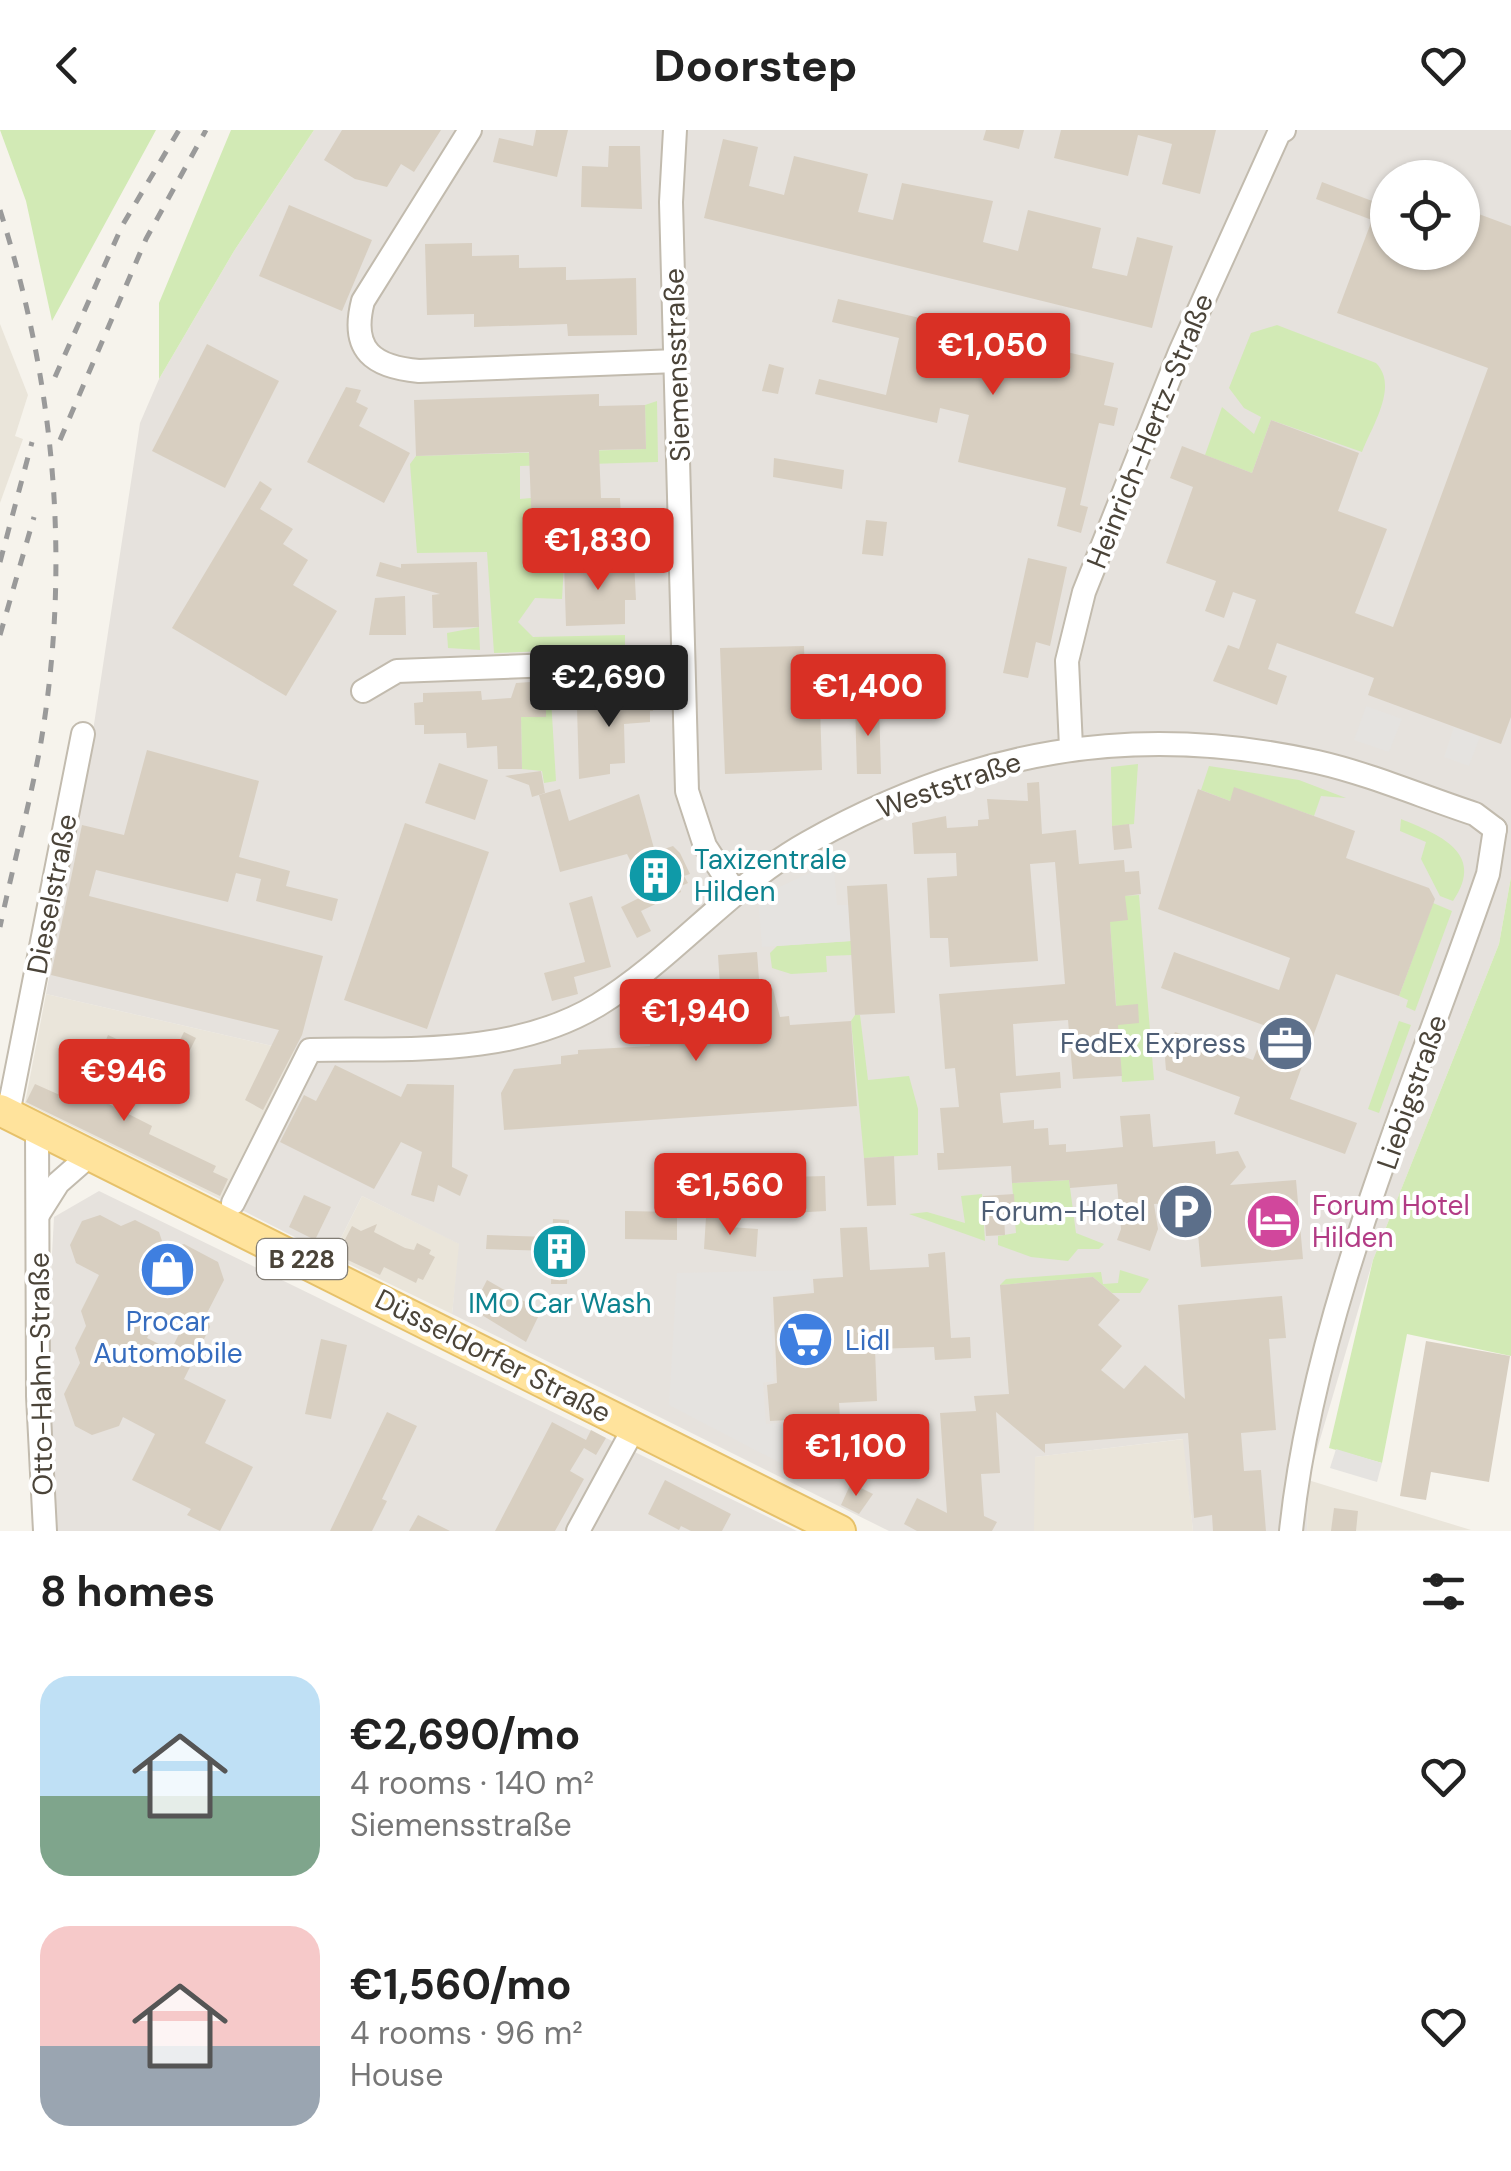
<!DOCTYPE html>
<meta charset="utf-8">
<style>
body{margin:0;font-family:"DM Sans",sans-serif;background:#f6f6f6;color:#222;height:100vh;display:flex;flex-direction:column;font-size:38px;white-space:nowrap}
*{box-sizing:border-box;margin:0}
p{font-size:32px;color:#767676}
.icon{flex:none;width:55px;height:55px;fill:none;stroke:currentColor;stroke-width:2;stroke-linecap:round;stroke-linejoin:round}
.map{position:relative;height:1401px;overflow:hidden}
.side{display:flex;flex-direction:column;background:#fff;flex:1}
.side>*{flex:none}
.controls{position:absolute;left:1370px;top:30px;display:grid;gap:20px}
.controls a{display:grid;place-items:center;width:110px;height:110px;border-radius:50%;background:#fff;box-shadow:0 2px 8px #0004;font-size:50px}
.price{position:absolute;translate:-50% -85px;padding:0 22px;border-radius:10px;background:#d93025;color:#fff;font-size:32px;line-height:65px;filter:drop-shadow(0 2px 5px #0008)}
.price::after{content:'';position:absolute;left:50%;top:60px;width:30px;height:22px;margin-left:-15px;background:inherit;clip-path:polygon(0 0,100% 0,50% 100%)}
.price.selected{background:#222;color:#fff}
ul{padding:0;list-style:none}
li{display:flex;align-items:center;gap:30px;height:250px;padding:0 40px}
li span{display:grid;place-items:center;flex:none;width:280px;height:200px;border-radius:30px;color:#555}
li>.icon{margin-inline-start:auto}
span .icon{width:120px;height:120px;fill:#fffc;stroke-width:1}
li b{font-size:42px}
h2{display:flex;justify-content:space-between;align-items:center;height:120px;padding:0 40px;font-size:42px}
header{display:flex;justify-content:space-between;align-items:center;height:130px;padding:0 40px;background:#fff;font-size:45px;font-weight:700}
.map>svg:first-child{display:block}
</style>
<header><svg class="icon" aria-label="back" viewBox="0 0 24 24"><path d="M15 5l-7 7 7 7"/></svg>Doorstep<svg class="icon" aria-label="heart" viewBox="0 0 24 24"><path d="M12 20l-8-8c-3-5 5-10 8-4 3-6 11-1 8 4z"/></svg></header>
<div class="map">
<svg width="1511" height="1401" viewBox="0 0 1511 1401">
<rect width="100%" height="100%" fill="#f6f3ec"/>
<g fill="#eae5da">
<polygon points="0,194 28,265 15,306 23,309 0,373"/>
<polygon points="46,864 320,927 242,1080 25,973"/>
<polygon points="362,1066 460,1114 452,1184 332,1126"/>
<polygon points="1184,1309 1193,1401 1034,1401 1034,1327"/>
<polygon points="1308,1350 1471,1400 1307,1401"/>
</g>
<g fill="#e6e2dd" fill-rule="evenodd">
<path d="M314,0H1511V747L1499,814L1373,1130L1308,1350L1307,1401H1193L1183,1309L1035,1327L1034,1401H889L452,1184L459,1114L362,1066L332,1126L242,1080L320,927L46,864L89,627L140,293L159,249L234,121ZM1388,48H1462V122H1388Z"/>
<polygon points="99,1061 797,1401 48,1401 45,1257 54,1087"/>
</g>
<g fill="#d2eab5">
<polygon points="0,0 156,0 52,191 26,71"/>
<polygon points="231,0 314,0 234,121 159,249 159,173"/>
<path d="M1277,195L1376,233C1399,256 1372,296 1362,322L1271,290L1252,343L1205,325L1222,277L1254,304L1261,287L1244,278L1229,258L1251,203Z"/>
<polygon points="657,271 658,332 520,336 520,369 531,368 533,402 602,399 603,410 621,409 622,403 657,401 658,430 564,434 562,469 535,468 518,492 533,507 625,505 625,518 494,523 487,422 417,423 410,334 416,326 646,319 645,275"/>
<polygon points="479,497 480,520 448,518 447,503"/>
<polygon points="546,569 551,569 556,651 544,653 542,641 522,639 521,587 546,587"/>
<polygon points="1138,634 1134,694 1112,696 1111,637"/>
<polygon points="1209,636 1299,650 1346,668 1321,666 1314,686 1235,658 1230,671 1201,660"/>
<path d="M1401,689C1437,704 1487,722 1453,771L1440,766L1421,729L1426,712L1400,701Z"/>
<polygon points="1511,747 1511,1226 1407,1204 1382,1333 1329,1318 1373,1130 1499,814"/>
<polygon points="1139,765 1154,950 1122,952 1108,767"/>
<polygon points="1433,773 1452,781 1415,881 1406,877 1408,870 1399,866"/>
<polygon points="851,811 852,825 826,826 827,842 791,844 772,838 770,823 777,816"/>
<polygon points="855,885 860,885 868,950 909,946 918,979 918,1025 864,1028 851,891"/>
<polygon points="1399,891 1411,895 1379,983 1368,979"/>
<polygon points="1069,1050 1076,1103 1104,1114 1099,1119 1078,1119 1068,1131 1031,1127 998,1115 998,1106 1016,1103 1012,1053"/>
<polygon points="982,1064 985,1111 909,1084 927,1082 965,1093 961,1066"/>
<polygon points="1120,1140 1149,1149 1140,1163 1112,1163 1093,1147 1000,1155 1006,1149 1101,1142 1103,1154 1118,1153"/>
</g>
<g fill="#e5e3e0">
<polygon points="1366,576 1402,589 1389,622 1354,610"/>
<polygon points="1454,597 1480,607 1469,636 1444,627"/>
<polygon points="820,738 834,740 837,775 849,775 851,811 762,817 758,767"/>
<polygon points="810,1140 811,1161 770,1167 774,1251 763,1253 766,1294 840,1288 843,1337 828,1338 819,1353 669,1275 677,1143"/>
<polygon points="1336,1319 1382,1333 1377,1352 1330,1338"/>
</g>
<g fill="#d8cfc1" fill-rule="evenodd">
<polygon points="342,0 441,0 414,42 401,34 387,57 355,49 324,30"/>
<polygon points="536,0 568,0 557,47 493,32 499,8 533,16"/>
<polygon points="986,0 1024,0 1019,19 983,10"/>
<polygon points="1061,0 1216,0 1200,64 1162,54 1172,14 1138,5 1128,46 1054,28"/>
<polygon points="723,9 758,17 749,56 784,65 794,26 868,44 858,82 893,90 902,53 993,71 983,112 1018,121 1028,80 1101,98 1092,138 1127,146 1137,107 1173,116 1152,198 704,88"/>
<polygon points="609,16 640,16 642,79 581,77 582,36 608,37"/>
<polygon points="1322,52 1388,77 1388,122 1462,122 1468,80 1511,96 1511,587 1501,614 1368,565 1374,548 1277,513 1268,539 1287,546 1277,575 1213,551 1228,515 1239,519 1256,470 1233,462 1224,488 1205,481 1216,451 1166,433 1193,357 1170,348 1182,316 1252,343 1271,290 1359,323 1338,381 1387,399 1355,483 1393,497 1488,238 1337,183 1372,90 1316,69"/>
<polygon points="289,75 372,110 342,181 259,146"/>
<polygon points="472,113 472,126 519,125 519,138 566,137 566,150 636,148 637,205 568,206 567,194 474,197 474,184 427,185 425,114"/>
<polygon points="838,169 1114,233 1104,275 1118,278 1114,296 1099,293 1080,375 1088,377 1081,403 1057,396 1066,358 958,332 969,285 940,278 937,293 815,264 819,249 886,265 899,208 832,192"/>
<polygon points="207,214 279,251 225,358 152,321"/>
<polygon points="769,234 784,238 778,264 762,261"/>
<polygon points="346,257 361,260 356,272 368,278 359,296 410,323 384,373 307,332"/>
<polygon points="599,264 599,276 645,275 646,319 599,320 601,368 620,368 622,409 603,410 602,399 532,402 529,322 416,326 414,270"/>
<polygon points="774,328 844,340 842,359 773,347"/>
<polygon points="260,351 272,359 260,379 293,399 283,414 308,430 293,455 337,481 286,566 172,498"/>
<polygon points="866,390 887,392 883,426 862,424"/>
<polygon points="1028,428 1067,437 1050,516 1036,512 1028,548 1003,543"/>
<polygon points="634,431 636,470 625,470 625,494 566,496 564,434"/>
<polygon points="380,432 401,438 401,434 477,432 479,497 433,498 432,465 440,464 376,446"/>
<polygon points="405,466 406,505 369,505 375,468"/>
<polygon points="804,516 806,576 820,576 822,640 725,644 720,518"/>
<polygon points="545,551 550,555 551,569 546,569 546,587 521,587 522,639 498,639 497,616 467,618 466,603 424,604 424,595 415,595 414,573 423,572 423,563 481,561 482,570 511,568 516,553"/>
<polygon points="637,555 649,557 653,581 650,581 650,592 624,594 625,633 610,634 610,644 579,649 577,577 621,576 620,556"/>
<polygon points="879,573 881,644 857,644 855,574"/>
<polygon points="147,620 259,651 239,727 290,741 286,756 338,769 332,791 256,771 261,749 236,743 228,772 96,740 89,766 323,826 302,905 263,980 245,970 279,900 51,845 82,695 124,705"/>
<polygon points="439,633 488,650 475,690 425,673"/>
<polygon points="541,641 545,663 532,667 529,655 505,646"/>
<polygon points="1039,652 1042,704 1076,700 1079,734 1124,730 1125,742 1139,741 1141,764 1125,766 1128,790 1110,792 1116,876 1138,874 1139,893 1118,895 1122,946 1073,949 1068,890 1013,894 1016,946 1060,942 1061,958 1000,963 1003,993 1034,990 1034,999 1048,998 1049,1015 1066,1014 1066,1022 1092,1020 1123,1017 1120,986 1150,984 1153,1017 1215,1011 1216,1024 1238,1021 1246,1037 1230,1055 1296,1050 1303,1129 1201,1137 1198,1104 1187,1105 1185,1072 1154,1074 1158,1099 1150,1121 1117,1110 1121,1099 1117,1054 1070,1058 1069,1050 1012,1053 1011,1036 938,1040 937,1023 944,1023 940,978 959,977 955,938 945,939 939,864 1065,854 1055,732 1030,734 1038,831 950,837 948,808 930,808 927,748 957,746 956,723 914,724 912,693 946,686 947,698 978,696 978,690 989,689 987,669 1028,671 1027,653"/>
<polygon points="1234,657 1355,701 1346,728 1429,758 1435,769 1399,866 1336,844 1290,969 1357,993 1345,1024 1234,984 1240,967 1166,940 1165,928 1175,902 1253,930 1266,896 1161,858 1174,822 1279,860 1290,828 1158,779 1198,659 1230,671"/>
<polygon points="560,659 569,691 639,664 655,722 673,716 680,723 690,744 684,746 688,753 679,757 681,762 641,781 651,801 637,808 621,777 647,764 627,724 560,742 539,665"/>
<polygon points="405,693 489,722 427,899 344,870"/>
<polygon points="1129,694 1132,718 1114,720 1112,696"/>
<polygon points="887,754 895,883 855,885 847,756"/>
<polygon points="592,766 611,837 574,847 578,864 552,871 544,843 585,832 569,773"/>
<polygon points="757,822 759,849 773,859 780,887 789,886 790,895 851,891 857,976 504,1000 501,963 514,939 561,934 561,926 578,924 578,920 650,916 648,881 688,878 686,860 720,857 718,825"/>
<polygon points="184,902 196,908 167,966 155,960"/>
<polygon points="108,905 132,916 124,930 119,928 99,969 152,996 149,1004 216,1036 213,1042 228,1049 220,1066 26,972 35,954 80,974"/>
<polygon points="335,935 401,967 407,954 454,955 452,1037 468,1045 460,1066 438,1055 434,1072 411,1065 422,1022 401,1012 374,1059 280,1012 304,965 316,971"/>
<polygon points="894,1026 896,1075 867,1076 864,1028"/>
<polygon points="825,1046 826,1081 791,1083 789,1047"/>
<polygon points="1014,1064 1015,1083 1004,1084 1005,1105 986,1106 983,1066"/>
<polygon points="304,1065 331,1077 315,1110 289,1097"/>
<polygon points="625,1081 677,1082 677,1110 625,1109"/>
<path d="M100,1085L121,1096L135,1090L159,1102L165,1120L184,1114L218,1132L224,1150L206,1185L210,1197L184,1249L226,1270L205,1313L253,1337L220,1401L187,1385L191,1379L132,1350L155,1304L123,1287L119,1296L92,1305L75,1296L64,1264L80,1233L75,1218L86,1196L81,1181L99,1145L76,1133L70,1115L82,1091ZM159,1184L183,1196L171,1220L147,1208Z"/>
<polygon points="706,1087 731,1088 730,1097 758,1099 756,1127 704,1119"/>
<polygon points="553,1089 569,1090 567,1154 551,1154 552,1121 486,1119 487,1105 552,1107"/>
<polygon points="377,1094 374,1102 405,1118 414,1120 417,1113 431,1120 429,1124 435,1127 423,1150 418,1148 416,1153 384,1137 380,1145 337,1125 352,1096 361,1101"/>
<polygon points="867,1097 870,1140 929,1137 928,1124 945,1122 951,1208 970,1207 971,1228 935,1230 934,1217 875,1219 877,1271 839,1273 840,1287 770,1291 767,1255 777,1253 773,1167 814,1163 813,1149 843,1147 840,1098"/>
<polygon points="1093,1147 1120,1170 1098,1195 1122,1216 1101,1240 1124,1259 1145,1235 1185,1269 1178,1175 1282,1166 1286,1208 1269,1209 1276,1300 1241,1303 1244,1341 1261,1340 1266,1401 1213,1401 1212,1385 1194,1388 1188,1303 1045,1314 1045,1323 996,1282 1000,1343 981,1344 984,1386 997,1392 992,1401 917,1401 904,1394 917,1368 947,1383 940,1283 976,1281 974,1266 1009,1264 1000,1155"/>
<polygon points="487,1150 541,1181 526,1212 472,1179"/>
<polygon points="321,1209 347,1215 331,1289 305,1284"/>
<polygon points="1426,1211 1510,1226 1489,1352 1431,1342 1426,1370 1400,1366"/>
<polygon points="387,1282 417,1296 382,1369 387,1371 372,1401 330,1401"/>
<polygon points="552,1292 586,1310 591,1300 606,1308 596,1325 584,1318 570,1341 584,1349 555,1401 495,1401"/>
<polygon points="872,1299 873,1323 851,1324 850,1300"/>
<polygon points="665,1350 731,1384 722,1401 691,1401 681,1396 679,1400 648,1384"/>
<polygon points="851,1353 873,1364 859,1384 841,1375"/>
<polygon points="1334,1378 1358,1381 1356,1401 1331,1401"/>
<polygon points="418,1385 450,1401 409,1401"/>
</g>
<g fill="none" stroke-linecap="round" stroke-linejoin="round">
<defs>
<g id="minor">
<path d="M470,0L363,171C350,221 374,237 419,241L677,231"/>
<polyline points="675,0 671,72 687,661 705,716 735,762"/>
<polyline points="363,561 397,541 682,530"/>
<polyline points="1071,617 1067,531 1084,462 1180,222 1279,3 1284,0"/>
<polyline points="8,984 83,604"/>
<polyline points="37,998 38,1266 45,1401"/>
<path d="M233,1073L310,920C405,918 512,927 598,875C673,829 729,757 807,713C970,621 1133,591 1317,632C1370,644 1423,667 1475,684L1495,699"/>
<polyline points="39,1083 58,1053 90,1025"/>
<polyline points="578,1401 634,1298"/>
<path d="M1291,1401C1314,1180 1416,954 1488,744L1495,699"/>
</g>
<polyline id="major" points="0,980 840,1401"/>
</defs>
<use href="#minor" stroke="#c2bbae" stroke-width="26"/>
<use href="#major" stroke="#e6c16a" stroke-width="34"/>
<use href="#minor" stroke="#fff" stroke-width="22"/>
<use href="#major" stroke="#ffe39c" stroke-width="30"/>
<g stroke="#9a9a9a" stroke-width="5" stroke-dasharray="12 12" stroke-linecap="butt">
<path d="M0,80C55,254 71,432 41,612C30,674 13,735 0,797"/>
<polyline points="55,247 122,96 179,0"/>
<polyline points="60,310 146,109 206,0"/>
<polyline points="0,432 32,312"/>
<polyline points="0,505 34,387"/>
</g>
</g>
<defs>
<symbol id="building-disc" viewBox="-11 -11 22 22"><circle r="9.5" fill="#0f9aa8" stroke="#fff"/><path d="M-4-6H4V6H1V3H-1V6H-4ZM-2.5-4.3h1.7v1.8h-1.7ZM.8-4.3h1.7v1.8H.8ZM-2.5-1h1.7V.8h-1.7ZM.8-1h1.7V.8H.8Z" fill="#fff"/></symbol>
<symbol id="office-disc" viewBox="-11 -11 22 22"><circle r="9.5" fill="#5c6f8a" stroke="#fff"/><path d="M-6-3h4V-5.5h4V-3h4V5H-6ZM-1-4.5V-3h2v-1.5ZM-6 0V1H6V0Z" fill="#fff"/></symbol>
<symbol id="parking-disc" viewBox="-11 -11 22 22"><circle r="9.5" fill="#5c6f8a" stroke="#fff"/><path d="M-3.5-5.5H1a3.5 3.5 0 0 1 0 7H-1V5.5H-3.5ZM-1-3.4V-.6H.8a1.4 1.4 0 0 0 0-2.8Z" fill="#fff"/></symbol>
<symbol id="hotel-disc" viewBox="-11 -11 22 22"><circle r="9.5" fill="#d1479c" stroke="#fff"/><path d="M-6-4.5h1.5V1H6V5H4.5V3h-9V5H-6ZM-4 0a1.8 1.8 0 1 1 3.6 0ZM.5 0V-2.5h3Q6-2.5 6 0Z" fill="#fff"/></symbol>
<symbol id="shop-disc" viewBox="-11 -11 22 22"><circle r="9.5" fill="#3f7fe0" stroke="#fff"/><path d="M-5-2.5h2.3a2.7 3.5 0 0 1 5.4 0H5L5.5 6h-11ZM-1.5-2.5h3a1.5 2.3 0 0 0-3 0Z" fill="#fff"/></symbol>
<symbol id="supermarket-disc" viewBox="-11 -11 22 22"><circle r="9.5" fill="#3f7fe0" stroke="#fff"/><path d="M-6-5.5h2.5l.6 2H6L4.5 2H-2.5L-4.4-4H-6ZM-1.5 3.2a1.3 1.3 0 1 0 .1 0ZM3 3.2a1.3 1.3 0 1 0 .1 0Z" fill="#fff"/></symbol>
</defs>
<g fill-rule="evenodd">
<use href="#building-disc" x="624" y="714" width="63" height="63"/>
<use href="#office-disc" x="1254" y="882" width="63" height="63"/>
<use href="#parking-disc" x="1154" y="1050" width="63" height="63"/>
<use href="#hotel-disc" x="1242" y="1060" width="63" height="63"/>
<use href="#building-disc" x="528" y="1090" width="63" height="63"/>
<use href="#shop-disc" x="136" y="1108" width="63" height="63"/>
<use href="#supermarket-disc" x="774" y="1178" width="63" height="63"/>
</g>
<g text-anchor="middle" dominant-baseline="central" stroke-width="8" stroke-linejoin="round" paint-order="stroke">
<rect fill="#fff" stroke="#817c74" stroke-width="2.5" x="257" y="1109" width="90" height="40" rx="8"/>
<g font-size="25" font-weight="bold" fill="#4b4439">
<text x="302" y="1129">B 228</text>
</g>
<g font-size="28" fill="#4b4439" stroke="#fff">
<text transform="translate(677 235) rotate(-92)">Siemensstraße</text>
<text transform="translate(1150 301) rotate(-68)">Heinrich-Hertz-Straße</text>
<text transform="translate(949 655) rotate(-19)">Weststraße</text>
<text transform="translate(52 764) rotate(-79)">Dieselstraße</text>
<text transform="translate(1412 962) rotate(-71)">Liebigstraße</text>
<text transform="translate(493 1226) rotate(27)">Düsseldorfer Straße</text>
<text transform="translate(41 1244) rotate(-91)">Otto-Hahn-Straße</text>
</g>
<g font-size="28" fill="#0d838f" stroke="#fff" text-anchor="start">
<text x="694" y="729">Taxizentrale<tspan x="694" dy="32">Hilden</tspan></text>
<text x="560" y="1173" text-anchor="middle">IMO Car Wash</text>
</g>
<g font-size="28" fill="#4e5e75" stroke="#fff" text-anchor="end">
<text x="1246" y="913">FedEx Express</text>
<text x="1146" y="1081">Forum-Hotel</text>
</g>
<g font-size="28" fill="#b23c85" stroke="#fff" text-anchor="start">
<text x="1312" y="1075">Forum Hotel<tspan x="1312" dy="32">Hilden</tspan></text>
</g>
<g font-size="28" fill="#366cbe" stroke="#fff">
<text x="168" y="1191">Procar<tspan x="168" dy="32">Automobile</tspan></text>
<text x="845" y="1210" text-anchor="start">Lidl</text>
</g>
</g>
</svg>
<div class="controls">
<a><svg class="icon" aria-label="locate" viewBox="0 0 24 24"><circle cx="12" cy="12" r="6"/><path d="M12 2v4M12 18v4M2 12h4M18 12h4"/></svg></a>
</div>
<b class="price" style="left:993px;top:268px">€1,050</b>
<b class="price" style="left:598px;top:463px">€1,830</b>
<b class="price selected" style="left:609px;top:600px">€2,690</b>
<b class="price" style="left:868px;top:609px">€1,400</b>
<b class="price" style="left:696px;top:934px">€1,940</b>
<b class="price" style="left:124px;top:994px">€946</b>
<b class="price" style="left:730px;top:1108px">€1,560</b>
<b class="price" style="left:856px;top:1369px">€1,100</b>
</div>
<section class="side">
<h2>8 homes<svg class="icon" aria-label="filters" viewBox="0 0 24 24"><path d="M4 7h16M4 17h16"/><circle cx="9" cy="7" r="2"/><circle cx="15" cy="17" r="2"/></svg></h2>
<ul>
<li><span style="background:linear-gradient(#bfe0f5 60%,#7fa58c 0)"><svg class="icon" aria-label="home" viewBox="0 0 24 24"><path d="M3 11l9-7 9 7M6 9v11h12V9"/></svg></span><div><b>€2,690/mo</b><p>4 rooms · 140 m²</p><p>Siemensstraße</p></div><svg class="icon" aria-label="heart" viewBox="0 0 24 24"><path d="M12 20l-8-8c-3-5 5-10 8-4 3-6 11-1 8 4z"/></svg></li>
<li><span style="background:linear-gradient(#f6c9c9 60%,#9aa5b1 0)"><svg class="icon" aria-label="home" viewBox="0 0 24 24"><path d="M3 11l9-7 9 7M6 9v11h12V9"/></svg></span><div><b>€1,560/mo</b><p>4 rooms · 96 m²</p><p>House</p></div><svg class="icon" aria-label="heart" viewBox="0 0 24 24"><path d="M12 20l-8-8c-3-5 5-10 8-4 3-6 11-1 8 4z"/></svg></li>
</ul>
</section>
